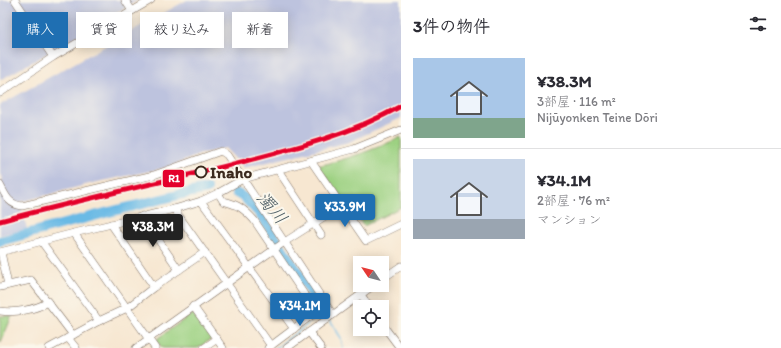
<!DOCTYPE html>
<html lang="ja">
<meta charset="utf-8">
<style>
body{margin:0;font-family:Itim,"Klee One",sans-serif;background:#f7f7f7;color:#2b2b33;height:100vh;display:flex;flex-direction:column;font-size:15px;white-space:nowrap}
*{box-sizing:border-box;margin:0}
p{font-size:13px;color:#7c7c81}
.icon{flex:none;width:22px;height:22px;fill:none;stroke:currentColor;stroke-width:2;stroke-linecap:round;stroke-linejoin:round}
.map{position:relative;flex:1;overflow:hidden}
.panel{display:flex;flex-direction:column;background:#fff;width:380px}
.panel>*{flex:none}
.banner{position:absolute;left:12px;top:12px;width:329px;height:36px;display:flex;gap:8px}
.needle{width:26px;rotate:305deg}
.tools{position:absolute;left:353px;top:256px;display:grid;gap:8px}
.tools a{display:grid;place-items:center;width:36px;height:36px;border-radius:0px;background:#fff;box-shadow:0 2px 10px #0003;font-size:20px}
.price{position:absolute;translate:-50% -34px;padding:0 9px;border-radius:4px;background:#1f6fb2;color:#fff;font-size:13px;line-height:26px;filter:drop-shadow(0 1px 2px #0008)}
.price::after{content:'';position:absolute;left:50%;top:24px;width:12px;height:9px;margin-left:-6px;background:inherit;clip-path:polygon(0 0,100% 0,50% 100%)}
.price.current{background:#222;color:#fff}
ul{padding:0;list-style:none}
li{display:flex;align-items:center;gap:12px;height:100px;padding:0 12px}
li+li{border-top:1px solid #e1e1e2}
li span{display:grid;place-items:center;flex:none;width:112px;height:80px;border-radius:0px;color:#555}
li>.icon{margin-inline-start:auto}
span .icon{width:48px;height:48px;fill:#fffc;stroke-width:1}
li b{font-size:17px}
h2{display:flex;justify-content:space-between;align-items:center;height:48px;padding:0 12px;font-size:17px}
.chip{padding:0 14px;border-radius:0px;background:#fff;box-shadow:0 2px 10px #0003;font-size:14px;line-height:36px}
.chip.current{background:#1f6fb2;color:#fff}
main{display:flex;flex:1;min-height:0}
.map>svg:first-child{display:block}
</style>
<main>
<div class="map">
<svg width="401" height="348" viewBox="0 0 401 348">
<rect width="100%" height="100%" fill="#fbf7ec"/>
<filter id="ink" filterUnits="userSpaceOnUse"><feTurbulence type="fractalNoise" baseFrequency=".025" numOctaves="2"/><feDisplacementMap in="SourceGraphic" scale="8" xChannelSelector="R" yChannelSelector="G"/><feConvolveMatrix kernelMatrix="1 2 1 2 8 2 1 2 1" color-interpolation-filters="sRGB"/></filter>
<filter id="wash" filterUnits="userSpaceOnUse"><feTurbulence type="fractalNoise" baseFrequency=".012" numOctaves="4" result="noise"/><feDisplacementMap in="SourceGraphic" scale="16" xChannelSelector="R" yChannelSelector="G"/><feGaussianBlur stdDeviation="0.9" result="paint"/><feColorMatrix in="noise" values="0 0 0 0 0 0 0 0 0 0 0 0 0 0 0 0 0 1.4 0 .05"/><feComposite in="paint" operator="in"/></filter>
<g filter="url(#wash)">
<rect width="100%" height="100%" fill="#f7e7d1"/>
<g fill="#bdc3de">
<polygon points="0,0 138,0 57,48 0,80"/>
<polygon points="187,0 401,0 401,118 349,142 244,168 225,148 201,154 169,167 93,183 20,202 27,229 0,235 0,181 3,179 0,171 0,105"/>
</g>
<g fill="#9dd182" stroke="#6c7e50">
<path d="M401,137V207L364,226L318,166C347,159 374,150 401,137Z"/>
<polygon points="192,314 193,314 211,337 211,339 198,348 162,348 157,341 158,338"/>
<polygon points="0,316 12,316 1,342 0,342"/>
</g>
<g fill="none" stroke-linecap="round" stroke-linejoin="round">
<g stroke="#6abae5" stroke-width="1.5">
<polyline points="322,308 327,315"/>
<polyline points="330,320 341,338 343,348"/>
<polyline points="276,348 320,315 322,308"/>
</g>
<g stroke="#6abae5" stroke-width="10">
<polyline points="236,193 245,198 259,213 303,280 322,308"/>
<polyline points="0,241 105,213 182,194 207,189"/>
</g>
</g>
</g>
<g filter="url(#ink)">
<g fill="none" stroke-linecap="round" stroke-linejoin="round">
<defs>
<g id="minor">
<polyline points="15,0 53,57"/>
<polyline points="125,0 132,11"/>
<polyline points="0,93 53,57 151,0"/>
<polyline points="311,161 366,241 401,224"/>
<polyline points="278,170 321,235"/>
<path d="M0,185C6,196 8,204 22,206L119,183L154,175L221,151L227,155L333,315"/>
<path d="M218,193L223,201C239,205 244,209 254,220L316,312L268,348"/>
<polyline points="201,201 294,329"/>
<polyline points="174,209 271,346"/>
<polyline points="142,216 179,270"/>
<polyline points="111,224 154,287"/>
<polyline points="74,233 155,348"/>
<polyline points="41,241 99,321"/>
<polyline points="0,252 74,233 174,209 201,201 218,193 243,179 354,149 401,130"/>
<polyline points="1,252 8,285"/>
<polyline points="382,279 401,266"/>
<polyline points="0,287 31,280 73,335"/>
<polyline points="361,295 370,307"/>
<polyline points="193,306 223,348"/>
<path d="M0,311C15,313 35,310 48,302"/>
<polyline points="382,324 400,348"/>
<polyline points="309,332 321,348"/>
<polyline points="68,338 76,348"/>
<polyline points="49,348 99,321 127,308 154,287 205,252"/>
<polyline points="136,348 283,243 341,206"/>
<polyline points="204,348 217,339"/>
<polyline points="287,348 374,285"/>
</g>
</defs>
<use href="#minor" stroke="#7d6c5d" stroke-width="8"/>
<use href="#minor" stroke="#fff" stroke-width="7"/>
<path stroke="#3b2a1e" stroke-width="1.5" d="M0,221C76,201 153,184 230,165C288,150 348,136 401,106"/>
<defs>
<path id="rail-1" d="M0,221C76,201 153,184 230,165C288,150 348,136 401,106"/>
</defs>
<use href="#rail-1" stroke="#fbf7ec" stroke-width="8"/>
<use href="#rail-1" stroke="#e4002b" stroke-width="5"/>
</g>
</g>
<circle fill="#fbf7ec" stroke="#3b2a1e" stroke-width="2" cx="201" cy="172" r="5.5"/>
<g text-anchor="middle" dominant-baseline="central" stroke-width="4" stroke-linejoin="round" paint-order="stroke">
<g font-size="17" font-weight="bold" fill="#3b2a1e" stroke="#fbf7ec" text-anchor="start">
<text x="210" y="172">Inaho</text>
</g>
<g font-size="18" font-style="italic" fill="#4b5c64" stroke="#fbf7ec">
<text transform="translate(272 208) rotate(50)">濁川</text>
</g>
</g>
<rect stroke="#fbf7ec" stroke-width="1.5" x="162" y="169" width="23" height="19" rx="4" fill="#e4002b"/>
<g font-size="11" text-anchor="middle" font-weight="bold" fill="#fff">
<text x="174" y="182">R1</text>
</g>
</svg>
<div class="tools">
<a><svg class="needle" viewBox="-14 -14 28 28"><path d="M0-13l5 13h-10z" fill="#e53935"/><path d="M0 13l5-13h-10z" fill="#7c7c81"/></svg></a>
<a><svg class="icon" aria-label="locate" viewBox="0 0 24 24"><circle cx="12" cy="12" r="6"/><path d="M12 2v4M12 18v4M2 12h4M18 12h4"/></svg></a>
</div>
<b class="price" style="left:345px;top:228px">¥33.9M</b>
<b class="price current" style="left:153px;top:248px">¥38.3M</b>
<b class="price" style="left:300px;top:327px">¥34.1M</b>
<div class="banner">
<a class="chip current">購入</a>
<a class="chip">賃貸</a>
<a class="chip">絞り込み</a>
<a class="chip">新着</a>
</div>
</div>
<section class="panel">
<h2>3件の物件<svg class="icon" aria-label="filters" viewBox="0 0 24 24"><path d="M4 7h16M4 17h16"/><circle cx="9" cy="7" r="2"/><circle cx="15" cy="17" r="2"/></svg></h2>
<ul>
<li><span style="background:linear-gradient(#a9c7e8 75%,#7fa58c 0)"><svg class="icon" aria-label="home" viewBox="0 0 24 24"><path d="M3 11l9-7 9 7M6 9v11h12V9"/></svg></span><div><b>¥38.3M</b><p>3部屋 · 116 m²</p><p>Nijūyonken Teine Dōri</p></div></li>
<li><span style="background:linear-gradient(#c9d6e8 75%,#9aa5b1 0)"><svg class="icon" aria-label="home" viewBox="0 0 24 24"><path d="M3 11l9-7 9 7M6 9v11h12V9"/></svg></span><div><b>¥34.1M</b><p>2部屋 · 76 m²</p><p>マンション</p></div></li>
</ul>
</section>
</main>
